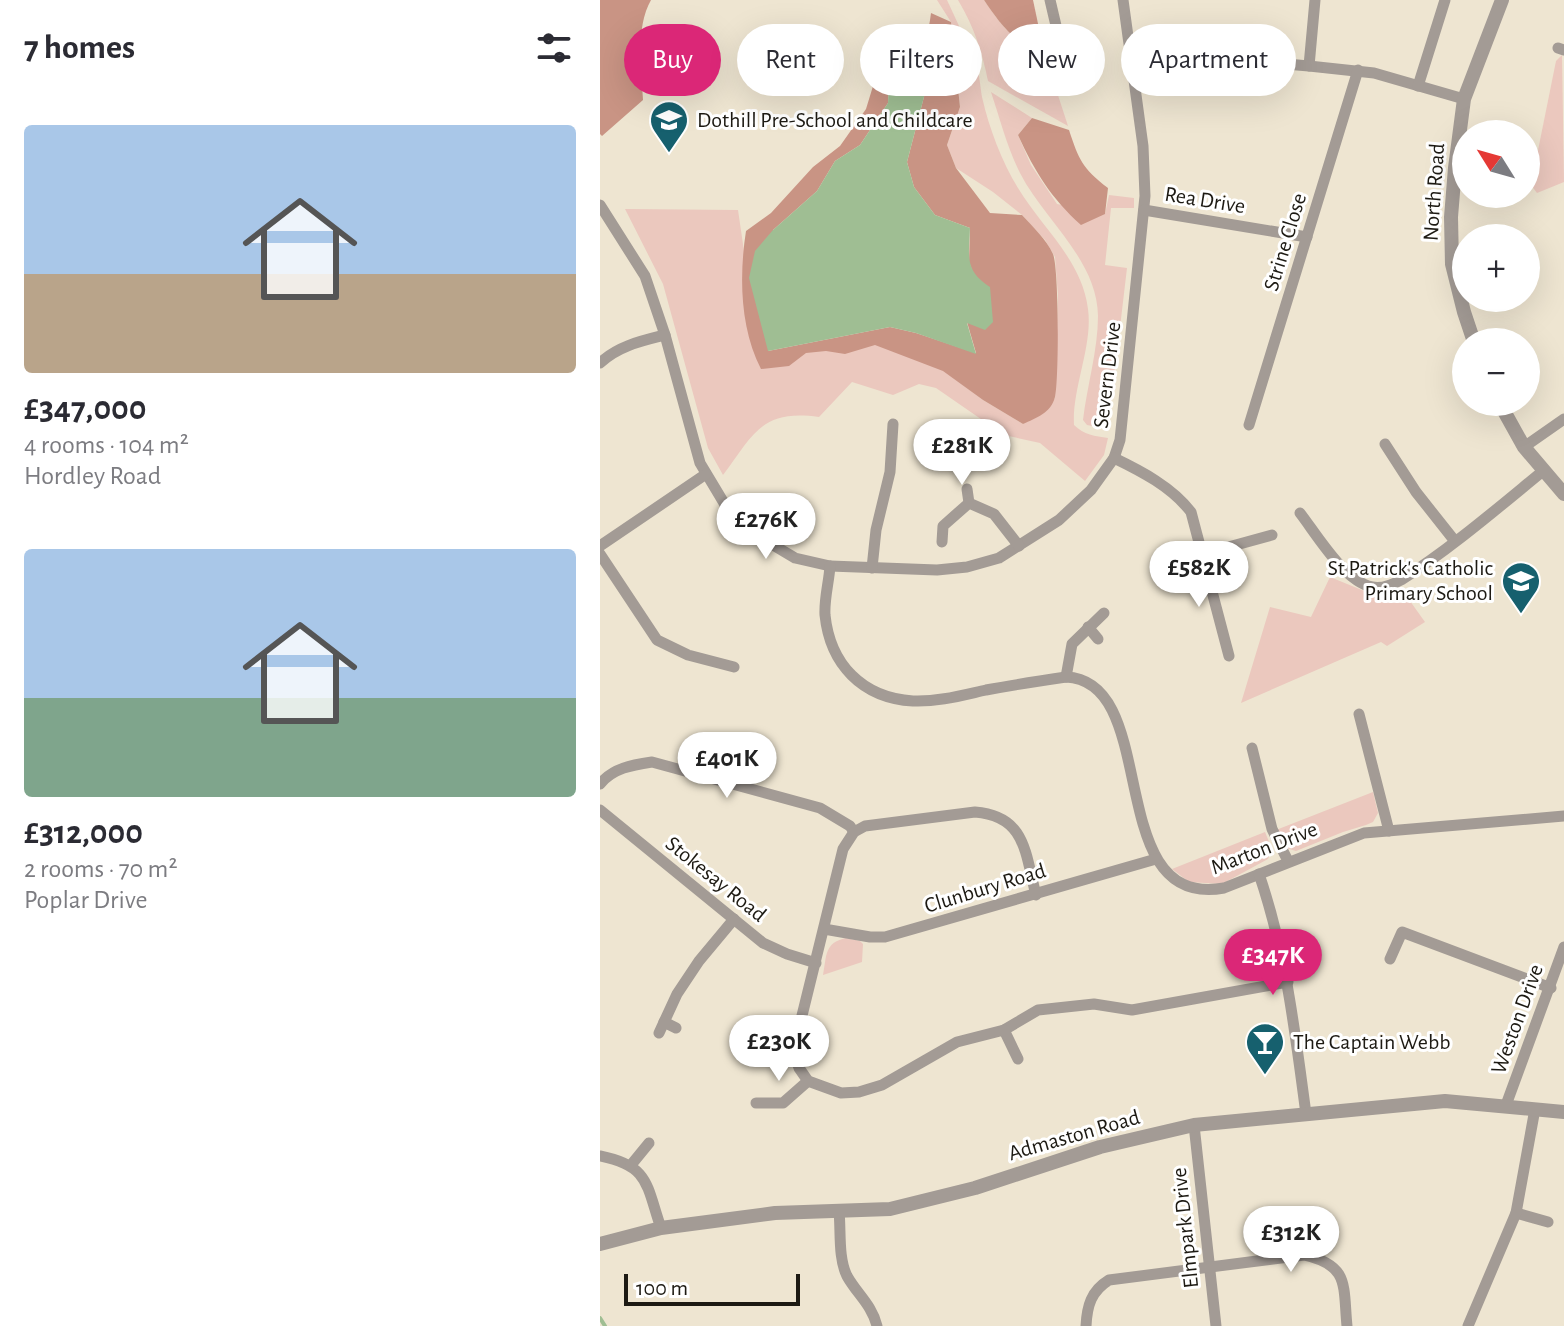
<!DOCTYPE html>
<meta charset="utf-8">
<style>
body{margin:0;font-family:"Alegreya Sans",sans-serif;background:#f2f2f3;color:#2b2b33;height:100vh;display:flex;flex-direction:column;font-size:30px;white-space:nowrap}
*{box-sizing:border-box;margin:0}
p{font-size:26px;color:#7c7c81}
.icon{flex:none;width:44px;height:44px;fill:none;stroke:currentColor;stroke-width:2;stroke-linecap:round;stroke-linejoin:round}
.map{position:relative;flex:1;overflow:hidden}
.drawer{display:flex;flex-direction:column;background:#fff;width:600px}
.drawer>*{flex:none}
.hud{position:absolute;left:24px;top:24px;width:760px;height:72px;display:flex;gap:16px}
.needle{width:52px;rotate:307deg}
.buttons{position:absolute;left:852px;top:120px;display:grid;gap:16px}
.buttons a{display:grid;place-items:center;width:88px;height:88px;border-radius:50%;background:#fff;box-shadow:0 8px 32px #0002;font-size:40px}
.scale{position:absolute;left:24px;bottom:20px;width:176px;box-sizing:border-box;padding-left:8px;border:4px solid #1d1a13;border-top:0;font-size:22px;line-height:28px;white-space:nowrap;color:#1d1a13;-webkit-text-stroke:6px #fff;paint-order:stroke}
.price{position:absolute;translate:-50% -68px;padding:0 18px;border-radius:28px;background:#fff;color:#222;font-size:26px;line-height:52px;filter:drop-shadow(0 2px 4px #0008)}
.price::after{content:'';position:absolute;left:50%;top:48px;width:24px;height:18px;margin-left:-12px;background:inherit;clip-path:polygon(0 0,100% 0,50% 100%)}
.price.selected{background:#db2777;color:#fff}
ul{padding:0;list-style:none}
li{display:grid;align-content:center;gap:16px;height:424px;padding:0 24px}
li span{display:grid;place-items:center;height:248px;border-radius:8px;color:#555}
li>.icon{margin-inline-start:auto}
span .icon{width:144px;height:144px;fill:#fffc;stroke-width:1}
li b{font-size:34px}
h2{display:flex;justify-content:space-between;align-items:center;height:96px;padding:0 24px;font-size:34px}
.pill{padding:0 28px;border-radius:36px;background:#fff;box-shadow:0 8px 32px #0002;font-size:28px;line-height:72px}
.pill.selected{background:#db2777;color:#fff}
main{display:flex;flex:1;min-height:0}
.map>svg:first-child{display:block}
</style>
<main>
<section class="drawer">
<h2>7 homes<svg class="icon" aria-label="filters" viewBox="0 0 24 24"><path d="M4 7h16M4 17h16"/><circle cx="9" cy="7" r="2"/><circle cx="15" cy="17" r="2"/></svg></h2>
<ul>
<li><span style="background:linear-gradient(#a9c7e8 60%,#b9a48a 0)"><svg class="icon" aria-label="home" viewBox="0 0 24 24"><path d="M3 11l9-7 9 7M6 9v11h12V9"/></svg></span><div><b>£347,000</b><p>4 rooms · 104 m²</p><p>Hordley Road</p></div></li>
<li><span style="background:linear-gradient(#a9c7e8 60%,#7fa58c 0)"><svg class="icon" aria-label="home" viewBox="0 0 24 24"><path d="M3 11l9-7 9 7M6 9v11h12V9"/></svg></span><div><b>£312,000</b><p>2 rooms · 70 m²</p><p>Poplar Drive</p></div></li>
</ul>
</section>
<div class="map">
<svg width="964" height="1326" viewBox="0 0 964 1326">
<rect width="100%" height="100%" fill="#eee5d1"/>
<g fill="#ebc8be">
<path d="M337,0H347C357,22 368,44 377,67C380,77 380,87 382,97C389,128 402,162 418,188C442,228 482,260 488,309C493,346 472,388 474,425C484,435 495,436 508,438L504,455L485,481L440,443L404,435L336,388L319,384L293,395L252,382L219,417C161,409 154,434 123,475L108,448L63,284L25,209L138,210L160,360L294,333L383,400L423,424L455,398L458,296L455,257L445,240L422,215L393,192L356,168L347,145L360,107L351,22Z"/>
<path d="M358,0H384C398,21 417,48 444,52L468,126L388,81C382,51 374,27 358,0Z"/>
<polygon points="962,55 964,182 937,193 931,185 956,61"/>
<path d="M391,92L432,118L418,135L431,165L457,204L505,214L509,195L534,198V208H511L505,265L527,268L508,429L487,425L483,420C487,386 498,350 498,316C497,259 444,220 420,173C407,147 400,119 391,92Z"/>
<polygon points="730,577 779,597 800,587 825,622 787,646 781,642 641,703 670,607 711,617"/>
<polygon points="773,792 778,813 773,822 766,825 743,832 696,851 686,848 676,830"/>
<polygon points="665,832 672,849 668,859 622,884 589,882 572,869"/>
<path d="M246,938L260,941L263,944L262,962L223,975C227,955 224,943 246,938Z"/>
</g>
<g fill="#c99484" fill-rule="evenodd">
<path d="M0,0H51C35,28 42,69 43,100L2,136L0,134Z"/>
<path d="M384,0H433L444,52C417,48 398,21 384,0Z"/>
<path d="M331,13L351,22L360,107L347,145L356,168L390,213L422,215C433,227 446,239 453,254C459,268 459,380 455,397C451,413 436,418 423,424L383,400L343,371L275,345L245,354L226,351L206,353L189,366L161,369C140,328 139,276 146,231L171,213L213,167L240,146L266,109L277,73C313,57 326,55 331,13ZM289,82L325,93L307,162L314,187L335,215L370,228L369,262L375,278L367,322L376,353L316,333L290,327L168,351L173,230L217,191L235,161L260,145L288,103Z"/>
<path d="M432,118L469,130C479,160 482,168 508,188L505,214L481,225C451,198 435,172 418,135Z"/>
</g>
<path fill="#9fbe93" d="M304,71H323L325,93L307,162L314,187L335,215L370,228C369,256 364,270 390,287L393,322L385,330L367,323L376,354L316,333L290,327L168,351L149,278L155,251L173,230L217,191L235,161L260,145L288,103L289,82Z"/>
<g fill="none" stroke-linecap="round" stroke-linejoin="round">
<polyline stroke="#9fbe93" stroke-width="4" points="0,1318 5,1326"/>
<g stroke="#a39b95" stroke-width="11">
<polyline points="450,0 461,47"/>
<polyline points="958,48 964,50"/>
<polyline points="709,66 715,0"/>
<polyline points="533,70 617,58 709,66 774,73 864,99"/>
<polyline points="818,86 845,0"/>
<polyline points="0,205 45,276 65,335 100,463 127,508 153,533 195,558 230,566 337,570 367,567 399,558 459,520 491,490 514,458 520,440 545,196 543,146 523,0"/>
<polyline points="544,210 707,237"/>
<path d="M0,363C18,346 41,341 65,335"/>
<polyline points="649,425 758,70"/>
<polyline points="785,444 816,492 854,540"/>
<polyline points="924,447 964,419"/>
<path d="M514,458C541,471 572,487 591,512L629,656"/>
<polyline points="367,489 369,503"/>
<path d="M700,513C717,535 744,581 772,587C782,589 792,585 801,580C849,550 899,507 943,471"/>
<polyline points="342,542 343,526 369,503 394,514 419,546"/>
<polyline points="0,546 106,474"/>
<polyline points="0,554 57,640 88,655 134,667"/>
<polyline points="603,554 672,535"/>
<path d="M230,566C229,582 224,599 225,615C230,664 262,698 313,701C338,702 363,695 386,690C413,685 439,681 466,677C563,681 501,910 624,888L764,833L964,816"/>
<polyline points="272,568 276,530 290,472 293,424"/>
<polyline points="488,627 498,639"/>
<polyline points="466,677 472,644 504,613"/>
<polyline points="759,714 789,831"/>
<polyline points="652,748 672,829 688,861"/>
<path d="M0,784C13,768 32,765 52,762L220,808L250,826L254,832"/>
<polyline points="0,810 163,943 187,954 216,963"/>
<path d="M659,874C686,953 695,1032 706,1114"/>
<path d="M436,895C425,853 426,816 375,812L265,826L254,832L243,849L196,1040L194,1054L199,1068L208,1081L241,1093L259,1092L282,1085L357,1042L404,1030L438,1010L494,1004L532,1010L688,982"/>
<polyline points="224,929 270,937 285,937 556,859"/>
<polyline points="790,959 802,932 951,988"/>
<polyline points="64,1022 76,1028"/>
<polyline points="404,1030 418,1059"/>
<polyline points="59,1033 77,994 99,961 134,919"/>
<polyline points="156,1103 183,1103 208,1081"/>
<polyline points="906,1105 964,947"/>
<polyline points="594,1125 616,1326"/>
<path d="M0,1156C50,1166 46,1185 61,1228"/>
<polyline points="31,1165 49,1143"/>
<path d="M239,1211C241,1231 238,1258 247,1276C257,1294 272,1305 277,1326"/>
<polyline points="916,1213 948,1222"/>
<path d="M486,1326C487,1306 491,1291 509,1280L704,1255C750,1265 743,1286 747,1326"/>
<polyline points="868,1326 916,1213 935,1109"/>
</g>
<g stroke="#a39b95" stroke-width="14">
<polyline points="874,342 864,312 852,264 851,217 855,168 864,99 902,0"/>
<polyline points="899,402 924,447 964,494"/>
<polyline points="0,1244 61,1228 175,1213 290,1209 375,1188 500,1147 594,1125 845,1101 964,1112"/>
</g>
</g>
<defs>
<symbol id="school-pin" viewBox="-11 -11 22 30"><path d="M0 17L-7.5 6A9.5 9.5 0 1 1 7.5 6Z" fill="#16606e" stroke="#fff"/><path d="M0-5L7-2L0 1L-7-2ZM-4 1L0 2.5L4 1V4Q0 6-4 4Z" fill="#fff"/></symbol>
<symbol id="bar-pin" viewBox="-11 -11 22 30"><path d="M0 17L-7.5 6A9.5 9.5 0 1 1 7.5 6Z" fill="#16606e" stroke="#fff"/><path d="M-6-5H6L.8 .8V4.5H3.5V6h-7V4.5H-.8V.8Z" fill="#fff"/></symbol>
</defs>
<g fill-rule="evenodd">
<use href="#school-pin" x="47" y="98" width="44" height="60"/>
<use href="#school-pin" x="899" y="559" width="44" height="60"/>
<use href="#bar-pin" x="643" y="1020" width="44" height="60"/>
</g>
<g text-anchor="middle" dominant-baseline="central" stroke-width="6" stroke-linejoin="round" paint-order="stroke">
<g font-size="22" fill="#1d1a13" stroke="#fff" text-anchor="start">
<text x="97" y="120">Dothill Pre-School and Childcare</text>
<text x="893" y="568" text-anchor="end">St Patrick's Catholic<tspan x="893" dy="25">Primary School</tspan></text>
<text x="693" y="1042">The Captain Webb</text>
</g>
<g font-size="22" fill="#1d1a13" stroke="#fff">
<text transform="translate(834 192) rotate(-86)">North Road</text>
<text transform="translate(605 200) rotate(9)">Rea Drive</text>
<text transform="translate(685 242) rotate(-73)">Strine Close</text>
<text transform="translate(507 375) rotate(-83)">Severn Drive</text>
<text transform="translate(664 848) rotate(-21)">Marton Drive</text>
<text transform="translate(116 879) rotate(39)">Stokesay Road</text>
<text transform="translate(385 888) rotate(-17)">Clunbury Road</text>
<text transform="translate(917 1019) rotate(-70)">Weston Drive</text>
<text transform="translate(474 1135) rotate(-16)">Admaston Road</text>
<text transform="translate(585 1228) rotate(-96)">Elmpark Drive</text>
</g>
</g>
</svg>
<div class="buttons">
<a><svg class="needle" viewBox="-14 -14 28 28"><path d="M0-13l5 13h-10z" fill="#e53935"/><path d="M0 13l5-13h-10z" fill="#7c7c81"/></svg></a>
<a>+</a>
<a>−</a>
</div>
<div class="scale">100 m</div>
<b class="price" style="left:362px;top:487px">£281K</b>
<b class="price" style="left:166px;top:561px">£276K</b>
<b class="price" style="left:599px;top:609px">£582K</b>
<b class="price" style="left:127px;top:800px">£401K</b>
<b class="price selected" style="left:673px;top:997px">£347K</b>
<b class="price" style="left:179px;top:1083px">£230K</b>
<b class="price" style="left:691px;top:1274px">£312K</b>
<div class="hud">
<a class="pill selected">Buy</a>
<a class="pill">Rent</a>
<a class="pill">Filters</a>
<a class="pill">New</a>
<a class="pill">Apartment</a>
</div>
</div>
</main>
